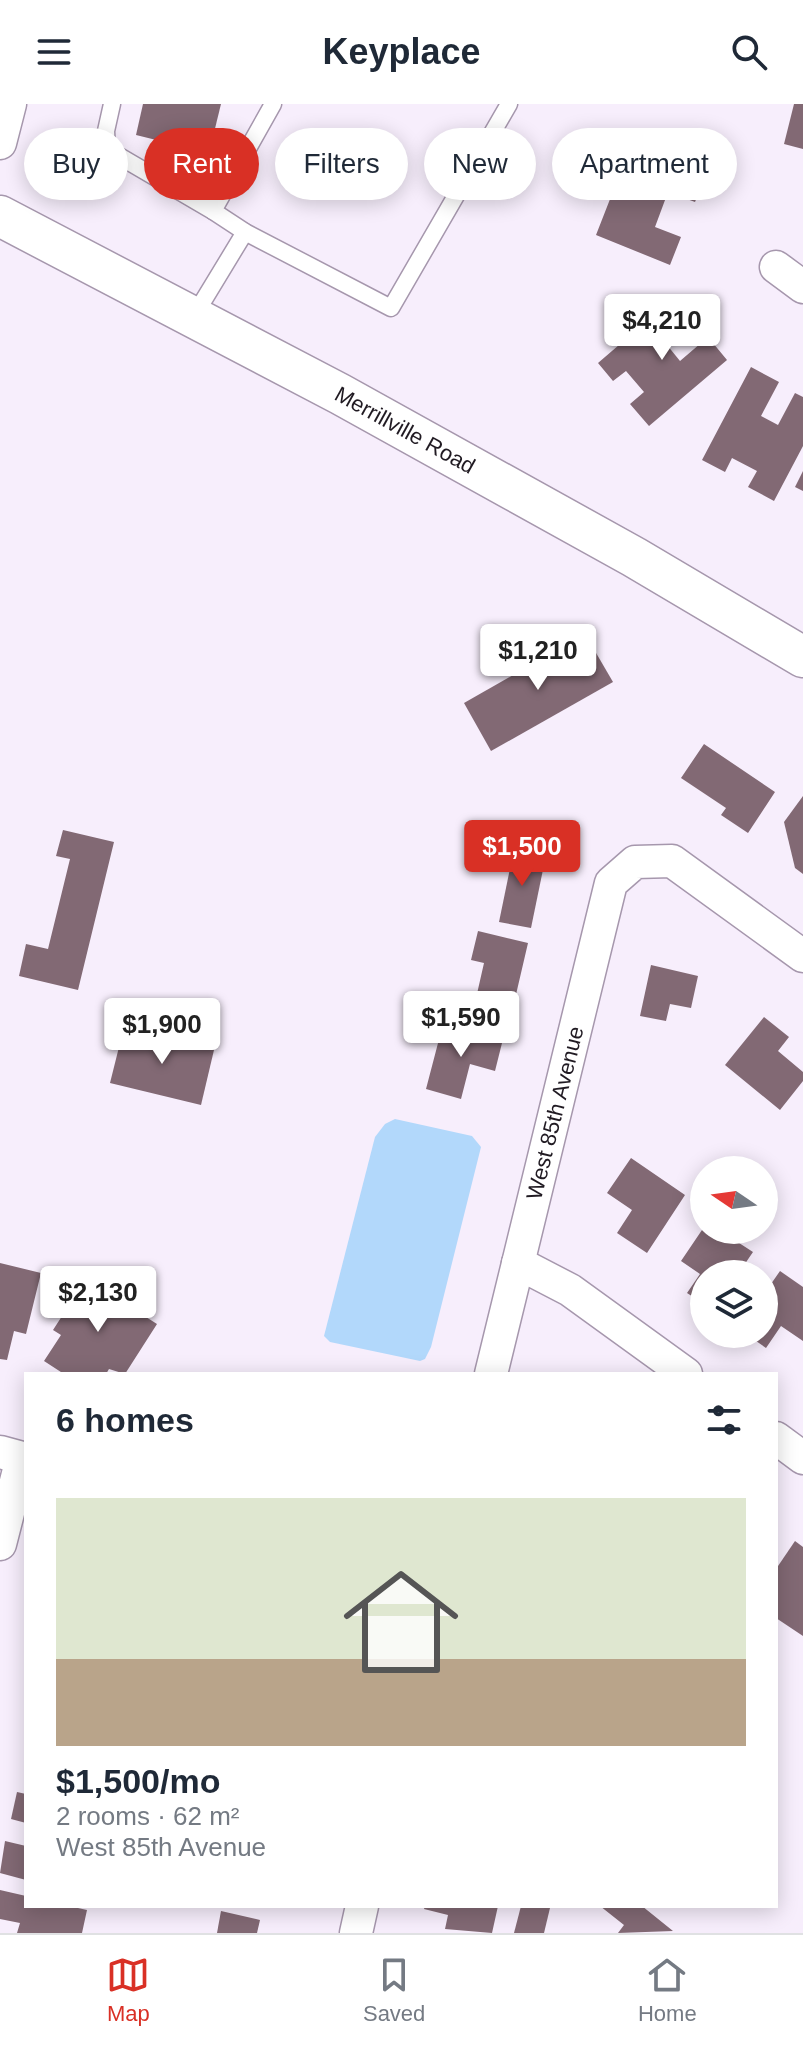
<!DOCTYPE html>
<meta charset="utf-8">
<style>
body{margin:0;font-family:Helvetica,sans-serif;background:#f2f2f3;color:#1f2937;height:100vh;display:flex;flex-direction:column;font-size:30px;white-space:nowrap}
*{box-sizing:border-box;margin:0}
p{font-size:26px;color:#747a83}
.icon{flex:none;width:44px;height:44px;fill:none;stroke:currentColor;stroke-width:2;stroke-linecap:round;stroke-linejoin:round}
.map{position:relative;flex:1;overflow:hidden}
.side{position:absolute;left:24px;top:1268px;width:754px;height:536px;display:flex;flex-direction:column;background:#fff;border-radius:0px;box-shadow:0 4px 20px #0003}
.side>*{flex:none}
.guide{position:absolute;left:24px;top:24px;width:756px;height:72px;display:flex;gap:16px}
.needle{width:52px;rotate:283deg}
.fabs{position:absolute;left:690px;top:1052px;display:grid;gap:16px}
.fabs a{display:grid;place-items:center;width:88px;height:88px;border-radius:50%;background:#fff;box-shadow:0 4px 20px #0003;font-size:40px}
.price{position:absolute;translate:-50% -68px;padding:0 18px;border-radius:8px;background:#fff;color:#222;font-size:26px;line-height:52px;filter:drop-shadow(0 2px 4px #0008)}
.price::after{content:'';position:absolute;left:50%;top:48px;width:24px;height:18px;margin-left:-12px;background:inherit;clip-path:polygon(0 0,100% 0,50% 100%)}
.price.active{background:#d93025;color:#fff}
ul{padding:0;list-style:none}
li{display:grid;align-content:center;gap:16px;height:424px;padding:0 32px}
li+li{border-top:2px solid #e0e1e3}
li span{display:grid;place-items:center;height:248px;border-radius:0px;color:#555}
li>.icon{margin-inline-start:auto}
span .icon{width:144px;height:144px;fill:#fffc;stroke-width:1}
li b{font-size:34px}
h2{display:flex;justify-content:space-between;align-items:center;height:96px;padding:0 32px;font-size:34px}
.chip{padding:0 28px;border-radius:36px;background:#fff;box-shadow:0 4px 20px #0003;font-size:28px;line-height:72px}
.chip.active{background:#d93025;color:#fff}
header{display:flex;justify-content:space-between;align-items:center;height:104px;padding:0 32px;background:#fff;font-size:36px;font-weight:700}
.dock{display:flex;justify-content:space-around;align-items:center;height:112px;border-top:2px solid #e0e1e3;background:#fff;font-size:22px;color:#747a83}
.dock a{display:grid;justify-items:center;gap:4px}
.dock .active{color:#d93025}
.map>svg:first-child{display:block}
</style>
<header><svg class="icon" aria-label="menu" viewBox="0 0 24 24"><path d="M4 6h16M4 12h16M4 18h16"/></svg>Keyplace<svg class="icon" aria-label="search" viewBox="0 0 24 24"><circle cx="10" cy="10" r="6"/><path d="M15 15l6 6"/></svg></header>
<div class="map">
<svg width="803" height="1829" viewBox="0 0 803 1829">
<rect width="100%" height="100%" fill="#f7eefc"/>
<polygon fill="#b2d8fb" points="395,1015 472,1032 481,1043 431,1243 425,1255 420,1257 330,1238 324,1232 375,1033 385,1020"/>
<g fill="#826974">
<polygon points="143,0 221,0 209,49 136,31"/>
<polygon points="794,0 803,0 803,45 784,40"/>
<polygon points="630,44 705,73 695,98 668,88 655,123 681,133 670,161 596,131"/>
<polygon points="676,192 696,216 667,241 680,257 708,233 727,256 649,322 630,300 644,288 626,267 613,277 598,259"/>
<polygon points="751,263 779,278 761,312 778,321 795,289 803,293 803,342 774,397 748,383 757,367 732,354 725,368 702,356"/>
<polygon points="803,367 803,387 795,383"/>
<polygon points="585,530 613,578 491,647 464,599"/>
<polygon points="704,640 775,688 748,729 721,711 726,704 681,674"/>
<polygon points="803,692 803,770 795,764 784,718"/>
<polygon points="63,726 114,738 78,886 19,872 26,840 48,845 70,755 56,752"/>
<polygon points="514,745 546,751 531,824 499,818"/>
<polygon points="478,827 528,839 511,912 474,903 484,859 471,856"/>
<polygon points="651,861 698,872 691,904 670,900 666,917 640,912"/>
<polygon points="764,913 789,933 778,947 803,968 803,977 780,1006 725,961"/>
<polygon points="443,920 503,935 495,967 470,960 461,995 426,985"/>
<polygon points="124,923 214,946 201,1001 110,979"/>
<polygon points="631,1054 685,1091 647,1149 617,1129 632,1106 607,1089"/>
<polygon points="702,1126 719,1126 753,1148 738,1170 704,1170 704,1200 687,1189 700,1170 681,1157"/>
<polygon points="0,1159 41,1169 26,1230 14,1227 7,1256 0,1255"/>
<polygon points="780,1167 803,1183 803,1237 781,1222 766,1244 746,1230 764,1230 764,1190"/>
<polygon points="86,1175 157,1220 125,1270 109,1265 106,1270 64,1270 44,1257 61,1231 53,1226"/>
<polygon points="795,1437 803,1443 803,1532 776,1514 776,1465"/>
<polygon points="17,1688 26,1690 26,1719 11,1715"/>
<polygon points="5,1737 26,1742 26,1776 0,1769"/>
<polygon points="0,1786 26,1792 26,1802 69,1802 87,1806 82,1829 17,1829 20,1819 0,1815"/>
<polygon points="425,1802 498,1802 492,1829 445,1825 448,1811 424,1805"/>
<polygon points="521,1802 550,1804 544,1829 514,1829"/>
<polygon points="600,1802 642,1802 673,1827 618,1829 624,1821"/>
<polygon points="221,1807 260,1816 257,1829 217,1829"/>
</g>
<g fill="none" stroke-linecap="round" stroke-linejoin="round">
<defs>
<g id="service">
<polyline points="112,0 106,27 107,45 213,107"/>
<polyline points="273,0 213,107 245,128 391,204 509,0"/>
<polyline points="194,212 245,128"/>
</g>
<g id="minor">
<polyline points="0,39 10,0"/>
<polyline points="776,163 803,183"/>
<polyline points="518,1159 570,1186 686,1270"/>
<polyline points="491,1270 611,779 635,758 672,757 803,852"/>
<polyline points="776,1334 803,1354"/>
<polyline points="0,1348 22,1354 0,1440"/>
<polyline points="356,1829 362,1802"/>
</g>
<polyline id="tertiary" points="0,112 340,290 634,453 803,553"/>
</defs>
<use href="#service" stroke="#a697ad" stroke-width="19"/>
<use href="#minor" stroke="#a697ad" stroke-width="35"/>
<use href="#tertiary" stroke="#a697ad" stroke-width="43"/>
<use href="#service" stroke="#fff" stroke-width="16"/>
<use href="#minor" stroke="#fff" stroke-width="32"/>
<use href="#tertiary" stroke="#fff" stroke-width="40"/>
</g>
<g text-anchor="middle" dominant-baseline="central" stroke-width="8" stroke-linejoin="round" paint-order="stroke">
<g font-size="22" fill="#201a22" stroke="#fff">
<text transform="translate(405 326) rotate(29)">Merrillville Road</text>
<text transform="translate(555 1009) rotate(-76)">West 85th Avenue</text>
</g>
</g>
</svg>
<div class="fabs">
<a><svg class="needle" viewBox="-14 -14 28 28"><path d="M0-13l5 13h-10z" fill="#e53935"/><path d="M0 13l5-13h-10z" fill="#747a83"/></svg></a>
<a><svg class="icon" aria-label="layers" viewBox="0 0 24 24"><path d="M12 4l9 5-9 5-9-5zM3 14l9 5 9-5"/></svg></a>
</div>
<b class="price" style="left:662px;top:258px">$4,210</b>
<b class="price" style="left:538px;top:588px">$1,210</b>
<b class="price active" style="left:522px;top:784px">$1,500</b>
<b class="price" style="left:461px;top:955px">$1,590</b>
<b class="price" style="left:162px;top:962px">$1,900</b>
<b class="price" style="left:98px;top:1230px">$2,130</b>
<div class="guide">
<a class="chip">Buy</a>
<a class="chip active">Rent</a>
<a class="chip">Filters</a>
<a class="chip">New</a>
<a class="chip">Apartment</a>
</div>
<section class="side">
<h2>6 homes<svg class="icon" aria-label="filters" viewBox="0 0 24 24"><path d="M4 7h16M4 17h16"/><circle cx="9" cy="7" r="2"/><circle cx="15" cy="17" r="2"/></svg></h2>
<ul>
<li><span style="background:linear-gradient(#dfe7d0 65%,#b9a48a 0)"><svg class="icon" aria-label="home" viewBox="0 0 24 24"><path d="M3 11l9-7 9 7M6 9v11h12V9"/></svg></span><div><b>$1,500/mo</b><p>2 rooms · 62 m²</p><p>West 85th Avenue</p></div></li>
</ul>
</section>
</div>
<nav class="dock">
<a class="active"><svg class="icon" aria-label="map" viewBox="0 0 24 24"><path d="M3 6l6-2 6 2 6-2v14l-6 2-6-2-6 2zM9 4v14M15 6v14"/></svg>Map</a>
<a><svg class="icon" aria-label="saved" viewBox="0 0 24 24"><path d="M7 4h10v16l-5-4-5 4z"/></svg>Saved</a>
<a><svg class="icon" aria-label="home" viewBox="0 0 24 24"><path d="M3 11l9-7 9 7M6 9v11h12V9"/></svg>Home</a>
</nav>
